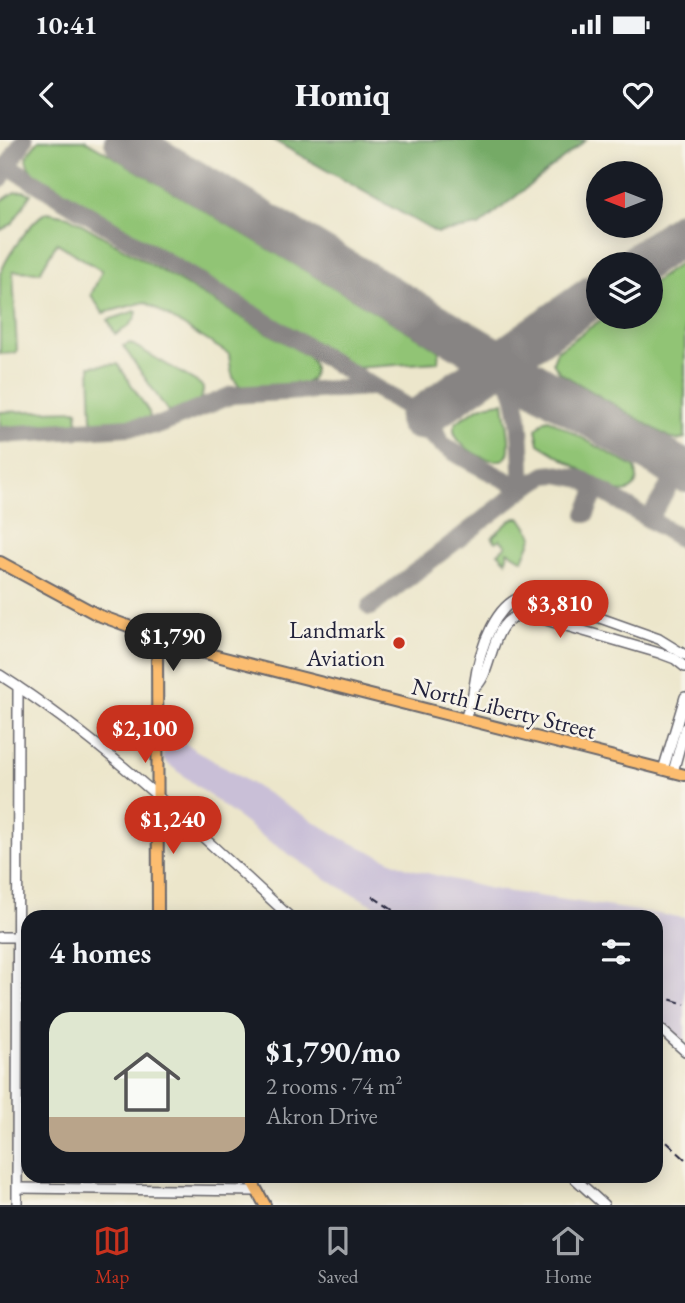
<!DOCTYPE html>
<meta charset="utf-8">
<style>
body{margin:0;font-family:"EB Garamond",serif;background:#20242c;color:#f1f3f6;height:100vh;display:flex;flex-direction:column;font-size:26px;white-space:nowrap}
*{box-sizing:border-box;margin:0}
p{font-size:23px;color:#9ea1a6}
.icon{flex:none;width:38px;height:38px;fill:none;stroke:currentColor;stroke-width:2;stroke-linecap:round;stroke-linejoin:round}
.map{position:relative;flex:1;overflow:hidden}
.drawer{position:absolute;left:21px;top:770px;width:642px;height:273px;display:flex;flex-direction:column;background:#171b24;border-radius:21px;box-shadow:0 4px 18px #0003}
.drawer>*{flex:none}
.needle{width:46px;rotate:270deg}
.buttons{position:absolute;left:586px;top:21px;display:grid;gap:14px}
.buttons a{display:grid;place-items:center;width:77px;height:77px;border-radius:50%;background:#171b24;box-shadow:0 4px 18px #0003;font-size:35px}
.price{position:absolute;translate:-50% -60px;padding:0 16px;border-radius:24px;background:#c8321e;color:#fff;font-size:23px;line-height:46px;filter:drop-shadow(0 2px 4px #0008)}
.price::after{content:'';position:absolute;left:50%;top:42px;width:21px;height:16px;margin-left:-10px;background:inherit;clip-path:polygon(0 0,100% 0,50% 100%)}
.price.on{background:#222;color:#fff}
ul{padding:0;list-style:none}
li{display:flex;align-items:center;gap:21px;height:175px;padding:0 28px}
li span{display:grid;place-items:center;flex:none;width:196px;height:140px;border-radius:21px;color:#555}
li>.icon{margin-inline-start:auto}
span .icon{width:84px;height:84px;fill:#fffc;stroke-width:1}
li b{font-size:30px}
h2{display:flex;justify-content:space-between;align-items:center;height:84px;padding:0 28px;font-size:30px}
.status{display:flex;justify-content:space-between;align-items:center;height:49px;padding:0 35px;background:#171b24;direction:ltr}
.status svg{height:19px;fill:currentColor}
header{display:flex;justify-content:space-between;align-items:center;height:91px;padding:0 28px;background:#171b24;font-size:32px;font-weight:800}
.dock{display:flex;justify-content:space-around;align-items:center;height:98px;border-top:2px solid #363941;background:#171b24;font-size:19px;color:#9ea1a6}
.dock a{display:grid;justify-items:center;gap:4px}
.dock .on{color:#c8321e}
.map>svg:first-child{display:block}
</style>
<div class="status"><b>10:41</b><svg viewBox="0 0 49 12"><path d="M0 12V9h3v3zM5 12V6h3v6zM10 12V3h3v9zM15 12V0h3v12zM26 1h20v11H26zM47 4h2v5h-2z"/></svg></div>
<header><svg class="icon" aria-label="back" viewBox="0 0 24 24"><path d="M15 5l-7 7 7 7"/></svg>Homiq<svg class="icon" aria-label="heart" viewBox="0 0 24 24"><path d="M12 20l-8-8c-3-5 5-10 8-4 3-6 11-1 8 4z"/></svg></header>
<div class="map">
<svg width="685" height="1065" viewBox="0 0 685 1065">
<rect width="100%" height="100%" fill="#f7f3e8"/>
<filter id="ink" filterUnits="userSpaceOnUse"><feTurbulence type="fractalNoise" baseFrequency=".0143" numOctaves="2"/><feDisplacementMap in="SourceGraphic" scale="14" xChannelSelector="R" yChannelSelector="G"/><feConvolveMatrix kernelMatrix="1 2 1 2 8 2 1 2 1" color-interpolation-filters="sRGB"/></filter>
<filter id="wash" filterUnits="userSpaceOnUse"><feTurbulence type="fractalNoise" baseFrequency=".00686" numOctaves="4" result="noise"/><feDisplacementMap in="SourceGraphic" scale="28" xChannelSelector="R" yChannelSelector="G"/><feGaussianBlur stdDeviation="1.57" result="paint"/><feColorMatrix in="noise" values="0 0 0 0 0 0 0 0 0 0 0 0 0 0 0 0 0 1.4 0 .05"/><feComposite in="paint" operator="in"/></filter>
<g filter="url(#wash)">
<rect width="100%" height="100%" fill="#ece6cb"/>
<polygon fill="#c9bfd7" points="164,591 343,699 407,728 491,749 685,778 685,903 656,877 656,777 396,777 334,744 266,699 163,620"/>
<g fill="#91c474" stroke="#5a7358" stroke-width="2">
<path d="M39,0H85L424,201L439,211L438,222L355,228L38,39C22,22 23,17 39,0Z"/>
<polygon points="24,51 31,54 12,84 1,90 0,62 15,52"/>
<path d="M47,72L68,76L306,215C315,222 316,230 311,240L299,246L247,250C230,244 231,229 229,214L145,162L103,173L91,155L102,131L57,103L40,132L13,131L17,211L15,213L0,214C0,189 0,161 0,137C2,122 33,78 47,72Z"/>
<polygon points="685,120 685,298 678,300 672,299 559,232 553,222 557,211 605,177 651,177 651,144"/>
<path d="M135,171L137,172C134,184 126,189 115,194L108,180Z"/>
<path d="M130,203L200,244L203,248C204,266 186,267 172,272L167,270L123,206Z"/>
<polygon points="118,224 149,272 150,280 96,283 92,280 90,226"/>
<path d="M504,262C505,274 513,307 507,316C496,332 443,301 456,283C459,280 465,276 469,274C481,265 489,263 504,262Z"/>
<polygon points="77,270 78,285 0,288 0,272"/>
<path d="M549,279L635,328C641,343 633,355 616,351L539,304L536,289L545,280Z"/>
<polygon points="516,378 521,378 533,396 523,420 508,411 506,421 498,413 506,406 500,399 496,402 492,397 512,379"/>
</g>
<polygon fill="#74aa66" stroke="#4b6650" stroke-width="2" points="273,0 586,0 479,86 437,93"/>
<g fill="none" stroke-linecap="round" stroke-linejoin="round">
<g stroke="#878483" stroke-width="18">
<path d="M8,26L412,270C419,279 424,289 432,296C454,316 496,334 523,349L546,335L557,334L582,339L685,401"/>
<polyline points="0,39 24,0"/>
<path d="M517,250C516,226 530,210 544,192"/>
<polyline points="0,295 160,285 232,255 371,247"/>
<polyline points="440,303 434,287 445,261"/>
<polyline points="586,374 597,348"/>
<polyline points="649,379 685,319"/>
<path d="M370,467L523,349C520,305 524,261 501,223"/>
</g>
<g stroke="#878483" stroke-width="42">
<polyline points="125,0 685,332"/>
<polyline points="638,124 685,91"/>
<polyline points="419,279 598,153"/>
</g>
</g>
</g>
<g filter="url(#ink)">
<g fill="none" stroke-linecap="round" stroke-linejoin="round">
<defs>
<g id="minor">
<path d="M0,535C107,603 197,692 290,777"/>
<path d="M474,548C496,534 487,468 532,476L659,513L675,519L685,527"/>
<path d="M465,580C468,569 473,558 474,547C478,516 495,449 538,456L659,499L685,515"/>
<polyline points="663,630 685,557"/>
<polyline points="673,632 685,588"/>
<polyline points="0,797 28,797"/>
<polyline points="656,885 685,911"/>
<polyline points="572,1036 604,1065"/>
<polyline points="18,1048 257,1051"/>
<polyline points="17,1065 18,547"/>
</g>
<g id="major">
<polyline points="0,422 98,475 197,511 685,635"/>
<polyline points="157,497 158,777"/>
<polyline points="249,1036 265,1065"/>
</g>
</defs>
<use href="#minor" stroke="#69676d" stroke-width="12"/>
<use href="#major" stroke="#69676d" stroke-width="14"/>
<use href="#minor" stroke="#fff" stroke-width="9"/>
<use href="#major" stroke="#fcbd6f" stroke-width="10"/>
<g stroke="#22223b" stroke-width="2" stroke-dasharray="10 5" stroke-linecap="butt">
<polyline points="372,756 403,777"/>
<polyline points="656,855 685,864"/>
<polyline points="656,992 685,1019"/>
</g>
</g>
</g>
<circle fill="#c8321e" stroke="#f7f3e8" stroke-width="2.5" cx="399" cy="503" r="7"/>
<g text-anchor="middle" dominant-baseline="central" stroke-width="5" stroke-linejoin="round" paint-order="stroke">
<g font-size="24" fill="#22223b" stroke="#f7f3e8" text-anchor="end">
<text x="385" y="489">Landmark<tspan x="385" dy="28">Aviation</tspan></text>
</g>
<g font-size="24" fill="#22223b" stroke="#f7f3e8">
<text transform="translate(504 568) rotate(14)">North Liberty Street</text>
</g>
</g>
</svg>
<div class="buttons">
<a><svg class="needle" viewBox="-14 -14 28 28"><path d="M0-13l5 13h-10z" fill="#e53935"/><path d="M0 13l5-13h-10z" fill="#9ea1a6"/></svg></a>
<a><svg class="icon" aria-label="layers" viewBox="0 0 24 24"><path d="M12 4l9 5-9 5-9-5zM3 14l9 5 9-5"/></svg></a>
</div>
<b class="price" style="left:560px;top:500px">$3,810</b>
<b class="price on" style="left:173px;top:533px">$1,790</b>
<b class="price" style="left:145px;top:625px">$2,100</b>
<b class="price" style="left:173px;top:716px">$1,240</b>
<section class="drawer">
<h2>4 homes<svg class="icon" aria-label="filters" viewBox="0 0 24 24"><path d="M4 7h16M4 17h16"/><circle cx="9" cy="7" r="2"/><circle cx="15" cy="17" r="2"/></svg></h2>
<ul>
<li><span style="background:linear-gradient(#dfe7d0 75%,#b9a48a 0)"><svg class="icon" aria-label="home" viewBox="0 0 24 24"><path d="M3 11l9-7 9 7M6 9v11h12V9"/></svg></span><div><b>$1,790/mo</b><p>2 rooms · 74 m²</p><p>Akron Drive</p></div></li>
</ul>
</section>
</div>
<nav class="dock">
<a class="on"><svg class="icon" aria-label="map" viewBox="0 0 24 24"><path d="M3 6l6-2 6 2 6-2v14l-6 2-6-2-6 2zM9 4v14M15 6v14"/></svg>Map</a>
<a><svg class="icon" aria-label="saved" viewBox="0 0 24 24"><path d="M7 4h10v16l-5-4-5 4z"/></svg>Saved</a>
<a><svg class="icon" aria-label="home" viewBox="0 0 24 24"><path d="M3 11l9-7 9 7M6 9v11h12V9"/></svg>Home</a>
</nav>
